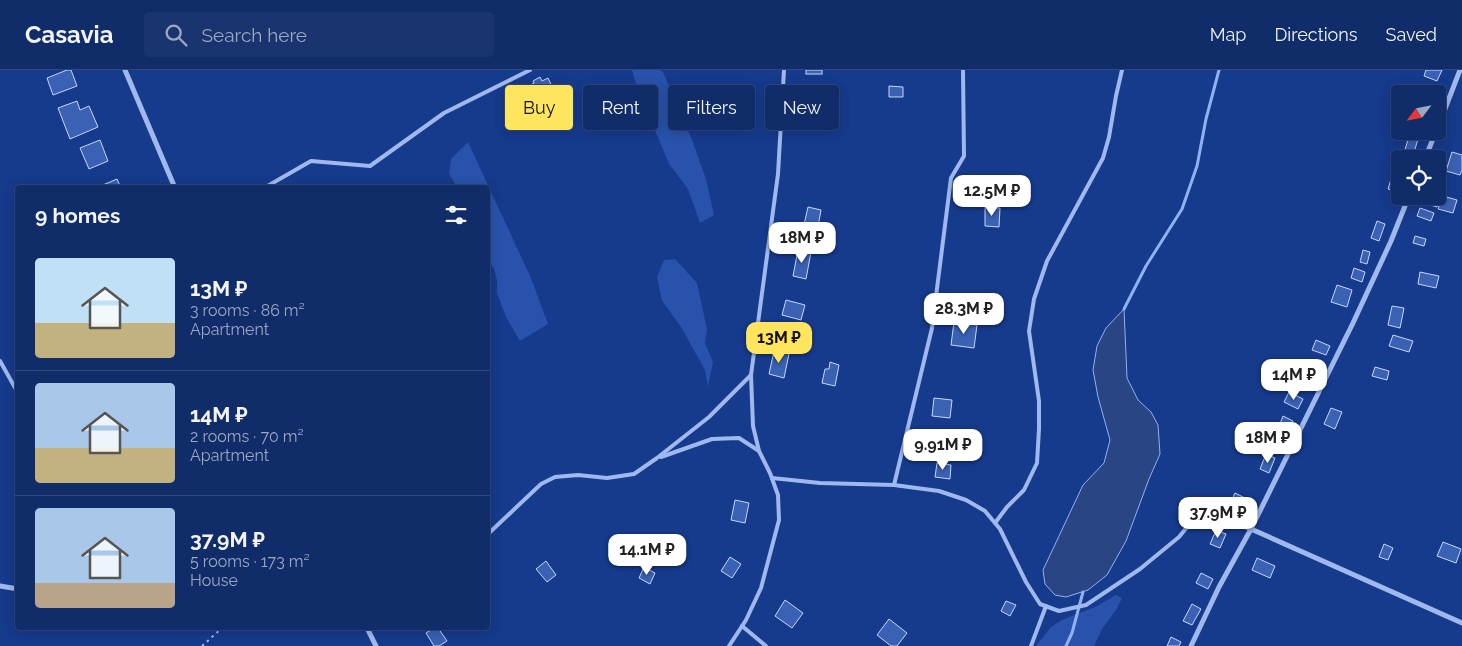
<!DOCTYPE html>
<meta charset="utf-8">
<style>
body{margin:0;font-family:Raleway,sans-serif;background:#19346f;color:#f1f3f6;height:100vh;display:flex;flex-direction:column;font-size:19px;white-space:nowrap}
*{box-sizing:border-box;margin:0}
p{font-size:16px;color:#9ca7c0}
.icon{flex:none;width:28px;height:28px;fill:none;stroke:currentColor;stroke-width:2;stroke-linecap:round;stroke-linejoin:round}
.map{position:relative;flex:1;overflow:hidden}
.details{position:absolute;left:15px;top:115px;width:475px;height:445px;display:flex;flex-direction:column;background:#102c69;border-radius:5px;box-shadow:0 2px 12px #0003,0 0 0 1px #30487d}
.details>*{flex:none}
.guide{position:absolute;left:505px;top:15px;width:475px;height:45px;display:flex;gap:10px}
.needle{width:32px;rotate:238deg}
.buttons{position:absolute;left:1391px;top:15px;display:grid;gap:10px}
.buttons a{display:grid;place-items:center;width:55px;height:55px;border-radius:5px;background:#102c69;box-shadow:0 2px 12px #0003,0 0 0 1px #30487d;font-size:25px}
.price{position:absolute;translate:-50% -42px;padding:0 11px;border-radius:10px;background:#fff;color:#222;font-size:16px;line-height:32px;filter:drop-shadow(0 1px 2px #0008)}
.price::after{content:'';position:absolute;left:50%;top:30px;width:15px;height:11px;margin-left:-8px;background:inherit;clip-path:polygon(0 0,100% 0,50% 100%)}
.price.on{background:#ffe45d;color:#111}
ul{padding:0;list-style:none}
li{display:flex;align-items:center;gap:15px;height:125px;padding:0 20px}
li+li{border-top:1px solid #30487d}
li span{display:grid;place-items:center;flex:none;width:140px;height:100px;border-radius:5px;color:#555}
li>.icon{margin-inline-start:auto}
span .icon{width:60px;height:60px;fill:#fffc;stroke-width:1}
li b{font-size:21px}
h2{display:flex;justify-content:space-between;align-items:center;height:60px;padding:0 20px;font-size:21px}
.tag{padding:0 18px;border-radius:5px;background:#102c69;box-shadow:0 2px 12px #0003,0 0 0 1px #30487d;font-size:18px;line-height:45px}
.tag.on{background:#ffe45d;color:#111}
header{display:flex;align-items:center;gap:30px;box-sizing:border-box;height:70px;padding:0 25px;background:#102c69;border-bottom:1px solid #30487d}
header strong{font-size:24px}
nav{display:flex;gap:28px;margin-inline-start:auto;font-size:18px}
.search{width:350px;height:45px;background:#19346f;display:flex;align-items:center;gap:12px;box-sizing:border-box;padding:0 18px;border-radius:5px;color:#9ca7c0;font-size:19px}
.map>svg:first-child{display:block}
</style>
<header>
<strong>Casavia</strong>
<div class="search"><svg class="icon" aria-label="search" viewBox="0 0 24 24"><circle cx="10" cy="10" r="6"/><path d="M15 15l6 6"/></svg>Search here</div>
<nav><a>Map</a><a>Directions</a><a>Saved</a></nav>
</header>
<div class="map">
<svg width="1462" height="576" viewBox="0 0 1462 576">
<rect width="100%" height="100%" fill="#163a8c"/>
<g fill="#2852ab">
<polygon points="632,0 660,0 663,2 692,70 706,109 714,145 700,153 688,119 669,94 636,14"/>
<polygon points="468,72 531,208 548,254 520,271 506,247 497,223 497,210 494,199 488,189 488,118 457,117 449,104 451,89"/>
<polygon points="675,189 697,213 707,259 705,273 713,292 708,317 705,300 681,257 662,231 657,207 664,190"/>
<polygon points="1116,525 1122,528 1116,540 1102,559 1094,576 1036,576 1051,557 1062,550 1095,537"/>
</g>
<polygon fill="#2a4583" stroke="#91b2f2" points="1124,239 1127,308 1138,330 1151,342 1158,355 1160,384 1149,409 1126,471 1107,505 1088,520 1066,527 1055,525 1045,514 1043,500 1083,415 1104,393 1110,370 1098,327 1093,300 1097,276 1106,258"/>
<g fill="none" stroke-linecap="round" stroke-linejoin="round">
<g stroke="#91b2f2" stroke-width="3">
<polyline points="1124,239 1146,196 1182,139 1197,96 1206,49 1219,0"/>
<polyline points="1066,576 1072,563 1083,522"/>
</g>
</g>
<g fill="#3a61b3" stroke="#c5d7fb">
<polygon points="67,0 71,0 77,16 53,25 47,8"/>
<rect x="806" y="0" width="16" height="4"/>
<polygon points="1426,0 1442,0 1437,11 1424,6"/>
<polygon points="540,7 542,11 548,8 555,23 535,33 527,17 534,13 533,11"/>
<polygon points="889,16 903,17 903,27 889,27"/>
<polygon points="77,31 80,40 89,36 98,57 70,69 58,38"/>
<polygon points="1409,66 1418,69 1413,86 1404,83"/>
<polygon points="100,70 108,91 89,99 80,78"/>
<polygon points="1452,82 1462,85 1462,100 1460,105 1446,101"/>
<polygon points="1392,106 1400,108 1397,122 1388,119"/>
<polygon points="117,109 121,118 98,117"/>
<polygon points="1429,126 1440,128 1437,137 1427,134"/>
<polygon points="1443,126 1457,130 1453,143 1438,139"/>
<polygon points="808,137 821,140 817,162 803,159"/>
<polygon points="985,137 1000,138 999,157 985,156"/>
<polygon points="1420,138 1434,143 1431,151 1417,146"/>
<polygon points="1377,151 1385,154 1379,171 1371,168"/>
<polygon points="1415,166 1426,169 1424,176 1413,173"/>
<polygon points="798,180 811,182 806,209 793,206"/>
<polygon points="1363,180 1370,182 1367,194 1360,192"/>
<polygon points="1354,198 1365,202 1362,212 1351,208"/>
<polygon points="1420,202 1439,206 1436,218 1418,214"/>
<polygon points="1337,215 1352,220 1347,237 1331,232"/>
<polygon points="786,230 805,235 801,250 782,245"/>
<polygon points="1392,236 1404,238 1400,258 1388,255"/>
<polygon points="954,252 977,255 974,278 951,275"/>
<polygon points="1393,265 1413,271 1409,282 1389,276"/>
<polygon points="1316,270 1330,276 1326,285 1312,280"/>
<polygon points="774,281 789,284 784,308 769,304"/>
<polygon points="830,292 839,295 835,316 822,313 825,299 829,299"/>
<polygon points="1311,297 1319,300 1312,317 1304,314"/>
<polygon points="1375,297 1389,301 1387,310 1372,306"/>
<polygon points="1289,322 1303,329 1298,339 1284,332"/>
<polygon points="934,328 952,330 950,348 932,346"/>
<polygon points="1331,338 1342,342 1335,359 1324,354"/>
<polygon points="1283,346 1293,351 1287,366 1277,362"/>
<polygon points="1266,384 1275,388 1269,403 1260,399"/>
<polygon points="937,393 951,395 950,409 935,407"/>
<polygon points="1235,423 1251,431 1246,441 1230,434"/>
<polygon points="735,430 749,433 745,453 731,450"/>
<polygon points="1216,460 1226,464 1220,478 1210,474"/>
<polygon points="1443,472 1461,479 1456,493 1437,486"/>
<polygon points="1384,474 1393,478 1388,490 1379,487"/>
<polygon points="730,487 741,494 732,508 721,501"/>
<polygon points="1257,488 1275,496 1270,508 1252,500"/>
<polygon points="546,491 556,505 547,512 536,499"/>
<polygon points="644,497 655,503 650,514 639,508"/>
<polygon points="1201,503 1213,509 1208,519 1196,513"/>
<polygon points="785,530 803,543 792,558 775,546"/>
<polygon points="1006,531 1016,535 1010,546 1001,541"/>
<polygon points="1192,534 1201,539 1192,555 1183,551"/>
<polygon points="889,549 907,563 897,576 891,576 877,565"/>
<polygon points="434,558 438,558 447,571 439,576 434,576 426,563"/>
<polygon points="1171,567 1181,572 1179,576 1167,576"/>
</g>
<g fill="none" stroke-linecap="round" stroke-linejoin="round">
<polyline stroke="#9fb9ef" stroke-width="2" stroke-dasharray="2.5 4" stroke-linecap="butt" points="202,576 222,558"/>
<g stroke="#9fb9ef" stroke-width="4">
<polyline points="264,118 311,91 370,96 444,43 530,0"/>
<polyline points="0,291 18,323"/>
<polyline points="661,387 712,369 739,368 759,381"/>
<polyline points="772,408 820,413 894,415 939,421 966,430 985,441 1000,459 1026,512 1040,534 1059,541 1086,535 1140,499 1179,467 1202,439"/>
<polyline points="894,415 932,258 951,108 964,86 963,0"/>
<polyline points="995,453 1007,437 1024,420 1037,393 1039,359 1039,331 1029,261 1034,229 1047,191 1103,88 1109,67 1116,26 1122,0"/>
<polyline points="488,464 541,414 555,407 578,405 607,408 634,404 657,388 709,347 751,305"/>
<polyline points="742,556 766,576"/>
<polyline points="729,576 746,550 761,518 779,450 778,425 770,403 759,381 753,356 751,305 778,104 784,0"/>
<polyline points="1031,576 1046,536"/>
</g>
<g stroke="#9fb9ef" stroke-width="5">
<polyline points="125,0 175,118"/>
<polyline points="1438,57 1460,0"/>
<polyline points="1425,89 1436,61"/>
<polyline points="1202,439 1251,459 1462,553"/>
<polyline points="0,516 18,519"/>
<polyline points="367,558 376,576"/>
<polyline points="1191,576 1219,517 1251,459 1353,253 1391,171 1409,126"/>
</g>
</g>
</svg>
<div class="buttons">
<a><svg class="needle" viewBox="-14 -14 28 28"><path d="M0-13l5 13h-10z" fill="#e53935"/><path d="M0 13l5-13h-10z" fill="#9ca7c0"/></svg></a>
<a><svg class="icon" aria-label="locate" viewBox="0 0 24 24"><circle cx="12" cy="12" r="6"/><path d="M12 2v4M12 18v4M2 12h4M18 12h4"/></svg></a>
</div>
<b class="price" style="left:992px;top:147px">12.5M ₽</b>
<b class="price" style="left:802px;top:194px">18M ₽</b>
<b class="price" style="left:964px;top:265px">28.3M ₽</b>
<b class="price on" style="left:779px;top:294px">13M ₽</b>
<b class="price" style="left:1294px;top:331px">14M ₽</b>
<b class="price" style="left:1268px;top:394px">18M ₽</b>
<b class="price" style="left:943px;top:401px">9.91M ₽</b>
<b class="price" style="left:1218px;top:469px">37.9M ₽</b>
<b class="price" style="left:647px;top:506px">14.1M ₽</b>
<div class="guide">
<a class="tag on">Buy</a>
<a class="tag">Rent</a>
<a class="tag">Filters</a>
<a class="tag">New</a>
</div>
<section class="details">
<h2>9 homes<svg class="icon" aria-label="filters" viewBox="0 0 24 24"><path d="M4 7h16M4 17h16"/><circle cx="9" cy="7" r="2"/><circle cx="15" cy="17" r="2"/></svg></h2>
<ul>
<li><span style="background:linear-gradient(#bfe0f5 65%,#c2b280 0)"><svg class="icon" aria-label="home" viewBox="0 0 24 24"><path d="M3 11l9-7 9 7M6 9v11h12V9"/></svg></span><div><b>13M ₽</b><p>3 rooms · 86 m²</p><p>Apartment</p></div></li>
<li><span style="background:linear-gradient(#a9c7e8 65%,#c2b280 0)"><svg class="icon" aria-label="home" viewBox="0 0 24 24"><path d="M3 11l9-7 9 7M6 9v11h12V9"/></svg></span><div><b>14M ₽</b><p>2 rooms · 70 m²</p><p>Apartment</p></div></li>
<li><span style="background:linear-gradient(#a9c7e8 75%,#b9a48a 0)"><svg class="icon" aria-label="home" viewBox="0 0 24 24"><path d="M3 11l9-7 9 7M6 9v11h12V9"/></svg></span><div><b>37.9M ₽</b><p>5 rooms · 173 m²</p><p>House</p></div></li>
</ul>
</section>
</div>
